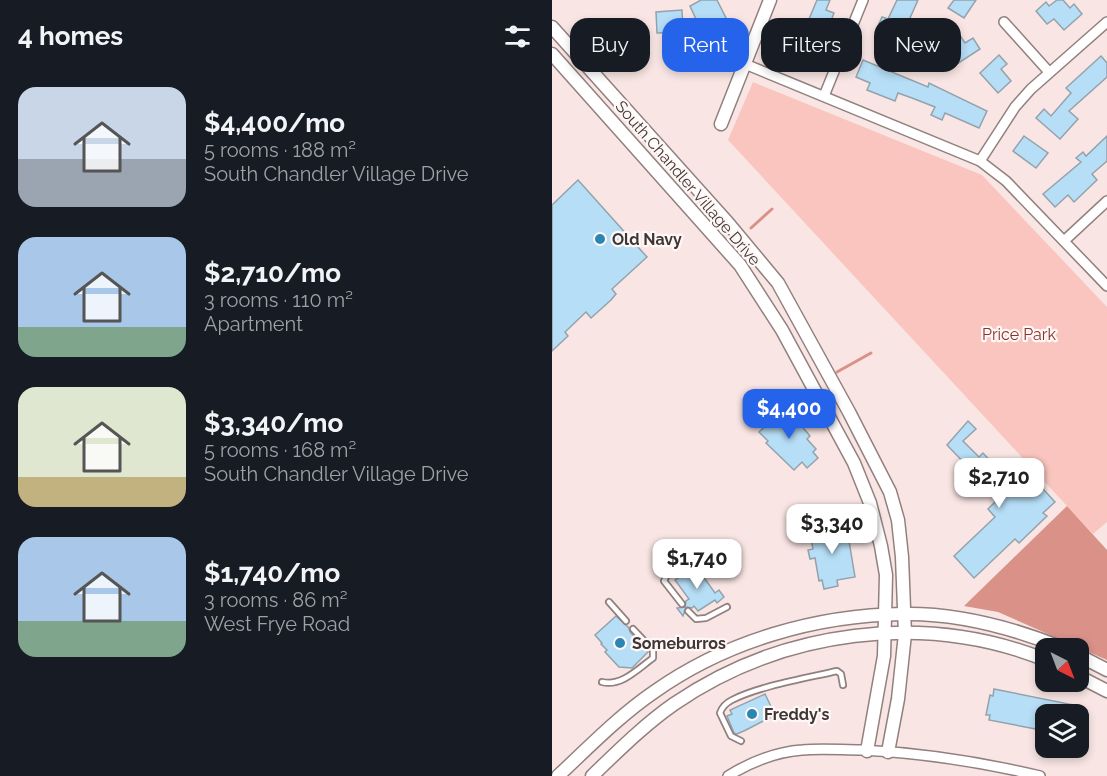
<!DOCTYPE html>
<meta charset="utf-8">
<style>
body{margin:0;font-family:Raleway,sans-serif;background:#20242c;color:#f1f3f6;height:100vh;display:flex;flex-direction:column;font-size:22px;white-space:nowrap}
*{box-sizing:border-box;margin:0}
p{font-size:20px;color:#9ea1a6}
.icon{flex:none;width:33px;height:33px;fill:none;stroke:currentColor;stroke-width:2;stroke-linecap:round;stroke-linejoin:round}
.map{position:relative;flex:1;overflow:hidden}
.panel{display:flex;flex-direction:column;background:#171b24;width:552px}
.panel>*{flex:none}
.banner{position:absolute;left:18px;top:18px;width:447px;height:54px;display:flex;gap:12px}
.needle{width:39px;rotate:138deg}
.tools{position:absolute;left:483px;top:638px;display:grid;gap:12px}
.tools a{display:grid;place-items:center;width:54px;height:54px;border-radius:12px;background:#171b24;box-shadow:0 3px 9px #0003;font-size:30px}
.price{position:absolute;translate:-50% -51px;padding:0 14px;border-radius:12px;background:#fff;color:#222;font-size:20px;line-height:39px;filter:drop-shadow(0 2px 3px #0008)}
.price::after{content:'';position:absolute;left:50%;top:36px;width:18px;height:14px;margin-left:-9px;background:inherit;clip-path:polygon(0 0,100% 0,50% 100%)}
.price.selected{background:#2563eb;color:#fff}
ul{padding:0;list-style:none}
li{display:flex;align-items:center;gap:18px;height:150px;padding:0 18px}
li span{display:grid;place-items:center;flex:none;width:168px;height:120px;border-radius:18px;color:#555}
li>.icon{margin-inline-start:auto}
span .icon{width:72px;height:72px;fill:#fffc;stroke-width:1}
li b{font-size:26px}
h2{display:flex;justify-content:space-between;align-items:center;height:72px;padding:0 18px;font-size:26px}
.tag{padding:0 21px;border-radius:18px;background:#171b24;box-shadow:0 3px 9px #0003;font-size:21px;line-height:54px}
.tag.selected{background:#2563eb;color:#fff}
main{display:flex;flex:1;min-height:0}
.map>svg:first-child{display:block}
</style>
<main>
<section class="panel">
<h2>4 homes<svg class="icon" aria-label="filters" viewBox="0 0 24 24"><path d="M4 7h16M4 17h16"/><circle cx="9" cy="7" r="2"/><circle cx="15" cy="17" r="2"/></svg></h2>
<ul>
<li><span style="background:linear-gradient(#c9d6e8 60%,#9aa5b1 0)"><svg class="icon" aria-label="home" viewBox="0 0 24 24"><path d="M3 11l9-7 9 7M6 9v11h12V9"/></svg></span><div><b>$4,400/mo</b><p>5 rooms · 188 m²</p><p>South Chandler Village Drive</p></div></li>
<li><span style="background:linear-gradient(#a9c7e8 75%,#7fa58c 0)"><svg class="icon" aria-label="home" viewBox="0 0 24 24"><path d="M3 11l9-7 9 7M6 9v11h12V9"/></svg></span><div><b>$2,710/mo</b><p>3 rooms · 110 m²</p><p>Apartment</p></div></li>
<li><span style="background:linear-gradient(#dfe7d0 75%,#c2b280 0)"><svg class="icon" aria-label="home" viewBox="0 0 24 24"><path d="M3 11l9-7 9 7M6 9v11h12V9"/></svg></span><div><b>$3,340/mo</b><p>5 rooms · 168 m²</p><p>South Chandler Village Drive</p></div></li>
<li><span style="background:linear-gradient(#a9c7e8 70%,#7fa58c 0)"><svg class="icon" aria-label="home" viewBox="0 0 24 24"><path d="M3 11l9-7 9 7M6 9v11h12V9"/></svg></span><div><b>$1,740/mo</b><p>3 rooms · 86 m²</p><p>West Frye Road</p></div></li>
</ul>
</section>
<div class="map">
<svg width="555" height="776" viewBox="0 0 555 776">
<rect width="100%" height="100%" fill="#f9e6e4"/>
<polygon fill="#fac5be" points="201,82 430,175 555,307 555,522 541,534 176,140"/>
<polygon fill="#d99188" points="515,506 555,550 555,660 446,612 412,606"/>
<g fill="none" stroke-linecap="round" stroke-linejoin="round">
<g stroke="#d99188" stroke-width="3">
<polyline points="199,228 220,209"/>
<polyline points="285,372 319,353"/>
</g>
</g>
<g fill="#b6def6" stroke="#94a2ab" stroke-width="1.5">
<polygon points="149,0 165,0 174,18 149,30 138,6"/>
<polygon points="265,0 278,0 274,10 282,13 262,64 227,50 234,32 249,38"/>
<polygon points="345,0 366,0 354,27 358,30 347,53 328,45 334,32 325,28 330,17 336,19"/>
<polygon points="402,0 424,0 412,18 396,8"/>
<polygon points="505,0 511,0 518,8 522,4 530,14 512,30 502,19 495,24 484,11 494,2 497,6"/>
<polygon points="130,10 131,32 105,33 104,12"/>
<polygon points="405,31 413,43 421,38 428,49 402,66 387,43"/>
<polygon points="447,55 455,64 449,69 459,81 446,93 428,73"/>
<polygon points="549,56 555,63 555,77 517,111 526,119 508,139 484,118 492,109 499,116 519,93 514,88"/>
<polygon points="311,60 376,87 377,83 435,111 427,128 393,113 390,120 379,115 383,107 360,98 346,93 343,101 315,90 318,83 304,77"/>
<polygon points="472,136 496,153 484,168 461,151"/>
<polygon points="555,136 555,161 540,174 545,180 522,202 516,195 503,207 491,194 529,162 524,158 531,152 534,156"/>
<polygon points="26,180 95,257 60,289 64,294 59,300 39,318 34,312 13,332 16,336 0,351 0,205"/>
<polygon points="234,407 258,436 255,439 264,449 261,452 266,458 255,468 250,462 242,470 214,443 216,441 207,432"/>
<polygon points="416,421 424,429 411,441 427,457 431,453 443,466 446,463 471,489 482,479 503,502 491,513 495,516 467,543 463,539 422,578 402,556 443,517 436,509 451,494 425,467 422,470 419,466 417,468 395,445"/>
<polygon points="282,523 283,531 295,529 303,577 285,580 286,586 272,589 270,580 267,581 263,558 258,559 256,550 261,549 258,533 263,532 263,527"/>
<polygon points="143,565 163,593 167,590 172,597 165,603 163,600 146,611 142,606 140,608 134,607 131,616 125,608 133,607 134,601 137,599 123,580 129,576 127,573 136,566 138,569"/>
<polygon points="64,616 77,628 78,632 96,652 80,668 67,667 53,652 55,650 49,644 50,643 43,635"/>
<polygon points="442,689 527,706 525,714 494,714 494,731 437,720 438,715 434,715 438,695 441,696"/>
<polygon points="213,694 223,715 194,730 185,734 182,733 175,716 180,714 178,710"/>
</g>
<g fill="none" stroke-linecap="round" stroke-linejoin="round">
<defs>
<g id="lane">
<polyline points="57,602 74,621"/>
<path d="M130,604L112,581C118,564 145,551 162,547"/>
<polyline points="136,611 144,619 154,618 175,607"/>
<path d="M50,682C69,687 86,669 101,658V650L81,629"/>
<path d="M189,741L179,736L168,713C170,707 174,703 180,700C207,686 255,678 285,671L289,674L291,685"/>
</g>
<g id="street">
<polyline points="452,22 497,72"/>
<polyline points="193,64 428,161 454,181 555,286"/>
<polyline points="272,96 311,0"/>
<polyline points="428,161 463,107 479,89 555,22"/>
<polyline points="512,241 555,201"/>
<path d="M176,776C197,763 224,752 250,750C270,748 290,750 310,750C370,753 429,762 488,776"/>
</g>
<g id="secondary">
<polyline points="0,27 176,223 226,283 297,412 338,492 346,520 350,557 353,634 346,699 336,752"/>
<polyline points="0,54 188,265 230,330 302,463 318,503 329,546 334,575 332,656 315,751"/>
<polyline points="169,124 218,0"/>
<polyline points="526,655 555,670"/>
<polyline points="526,676 555,691"/>
<path d="M6,776C37,747 67,716 102,692C174,641 264,615 352,614C406,613 461,628 511,648"/>
<path d="M40,776C66,751 92,725 122,704C230,630 372,611 494,660"/>
</g>
</defs>
<use href="#lane" stroke="#91807e" stroke-width="8"/>
<use href="#street" stroke="#91807e" stroke-width="12"/>
<use href="#secondary" stroke="#91807e" stroke-width="15"/>
<use href="#lane" stroke="#fff" stroke-width="4.5"/>
<use href="#street" stroke="#fff" stroke-width="9"/>
<use href="#secondary" stroke="#fff" stroke-width="12"/>
</g>
<g fill="#2c86b4" stroke="#fef7f5" stroke-width="2">
<circle cx="48" cy="239" r="6"/>
<circle cx="68" cy="643" r="6"/>
<circle cx="200" cy="714" r="6"/>
</g>
<g text-anchor="middle" dominant-baseline="central" stroke-width="4.5" stroke-linejoin="round" paint-order="stroke">
<g font-size="16" fill="#3d3635" stroke="#fef7f5">
<text transform="translate(136 183) rotate(49)">South Chandler Village Drive</text>
</g>
<g font-size="16" font-weight="bold" fill="#3d3635" stroke="#fef7f5" text-anchor="start">
<text x="60" y="239">Old Navy</text>
<text x="80" y="643">Someburros</text>
<text x="212" y="714">Freddy's</text>
</g>
<g font-size="16" fill="#89332c" stroke="#fef7f5">
<text x="467" y="334">Price Park</text>
</g>
</g>
</svg>
<div class="tools">
<a><svg class="needle" viewBox="-14 -14 28 28"><path d="M0-13l5 13h-10z" fill="#e53935"/><path d="M0 13l5-13h-10z" fill="#9ea1a6"/></svg></a>
<a><svg class="icon" aria-label="layers" viewBox="0 0 24 24"><path d="M12 4l9 5-9 5-9-5zM3 14l9 5 9-5"/></svg></a>
</div>
<b class="price selected" style="left:237px;top:440px">$4,400</b>
<b class="price" style="left:447px;top:509px">$2,710</b>
<b class="price" style="left:280px;top:555px">$3,340</b>
<b class="price" style="left:145px;top:590px">$1,740</b>
<div class="banner">
<a class="tag">Buy</a>
<a class="tag selected">Rent</a>
<a class="tag">Filters</a>
<a class="tag">New</a>
</div>
</div>
</main>
